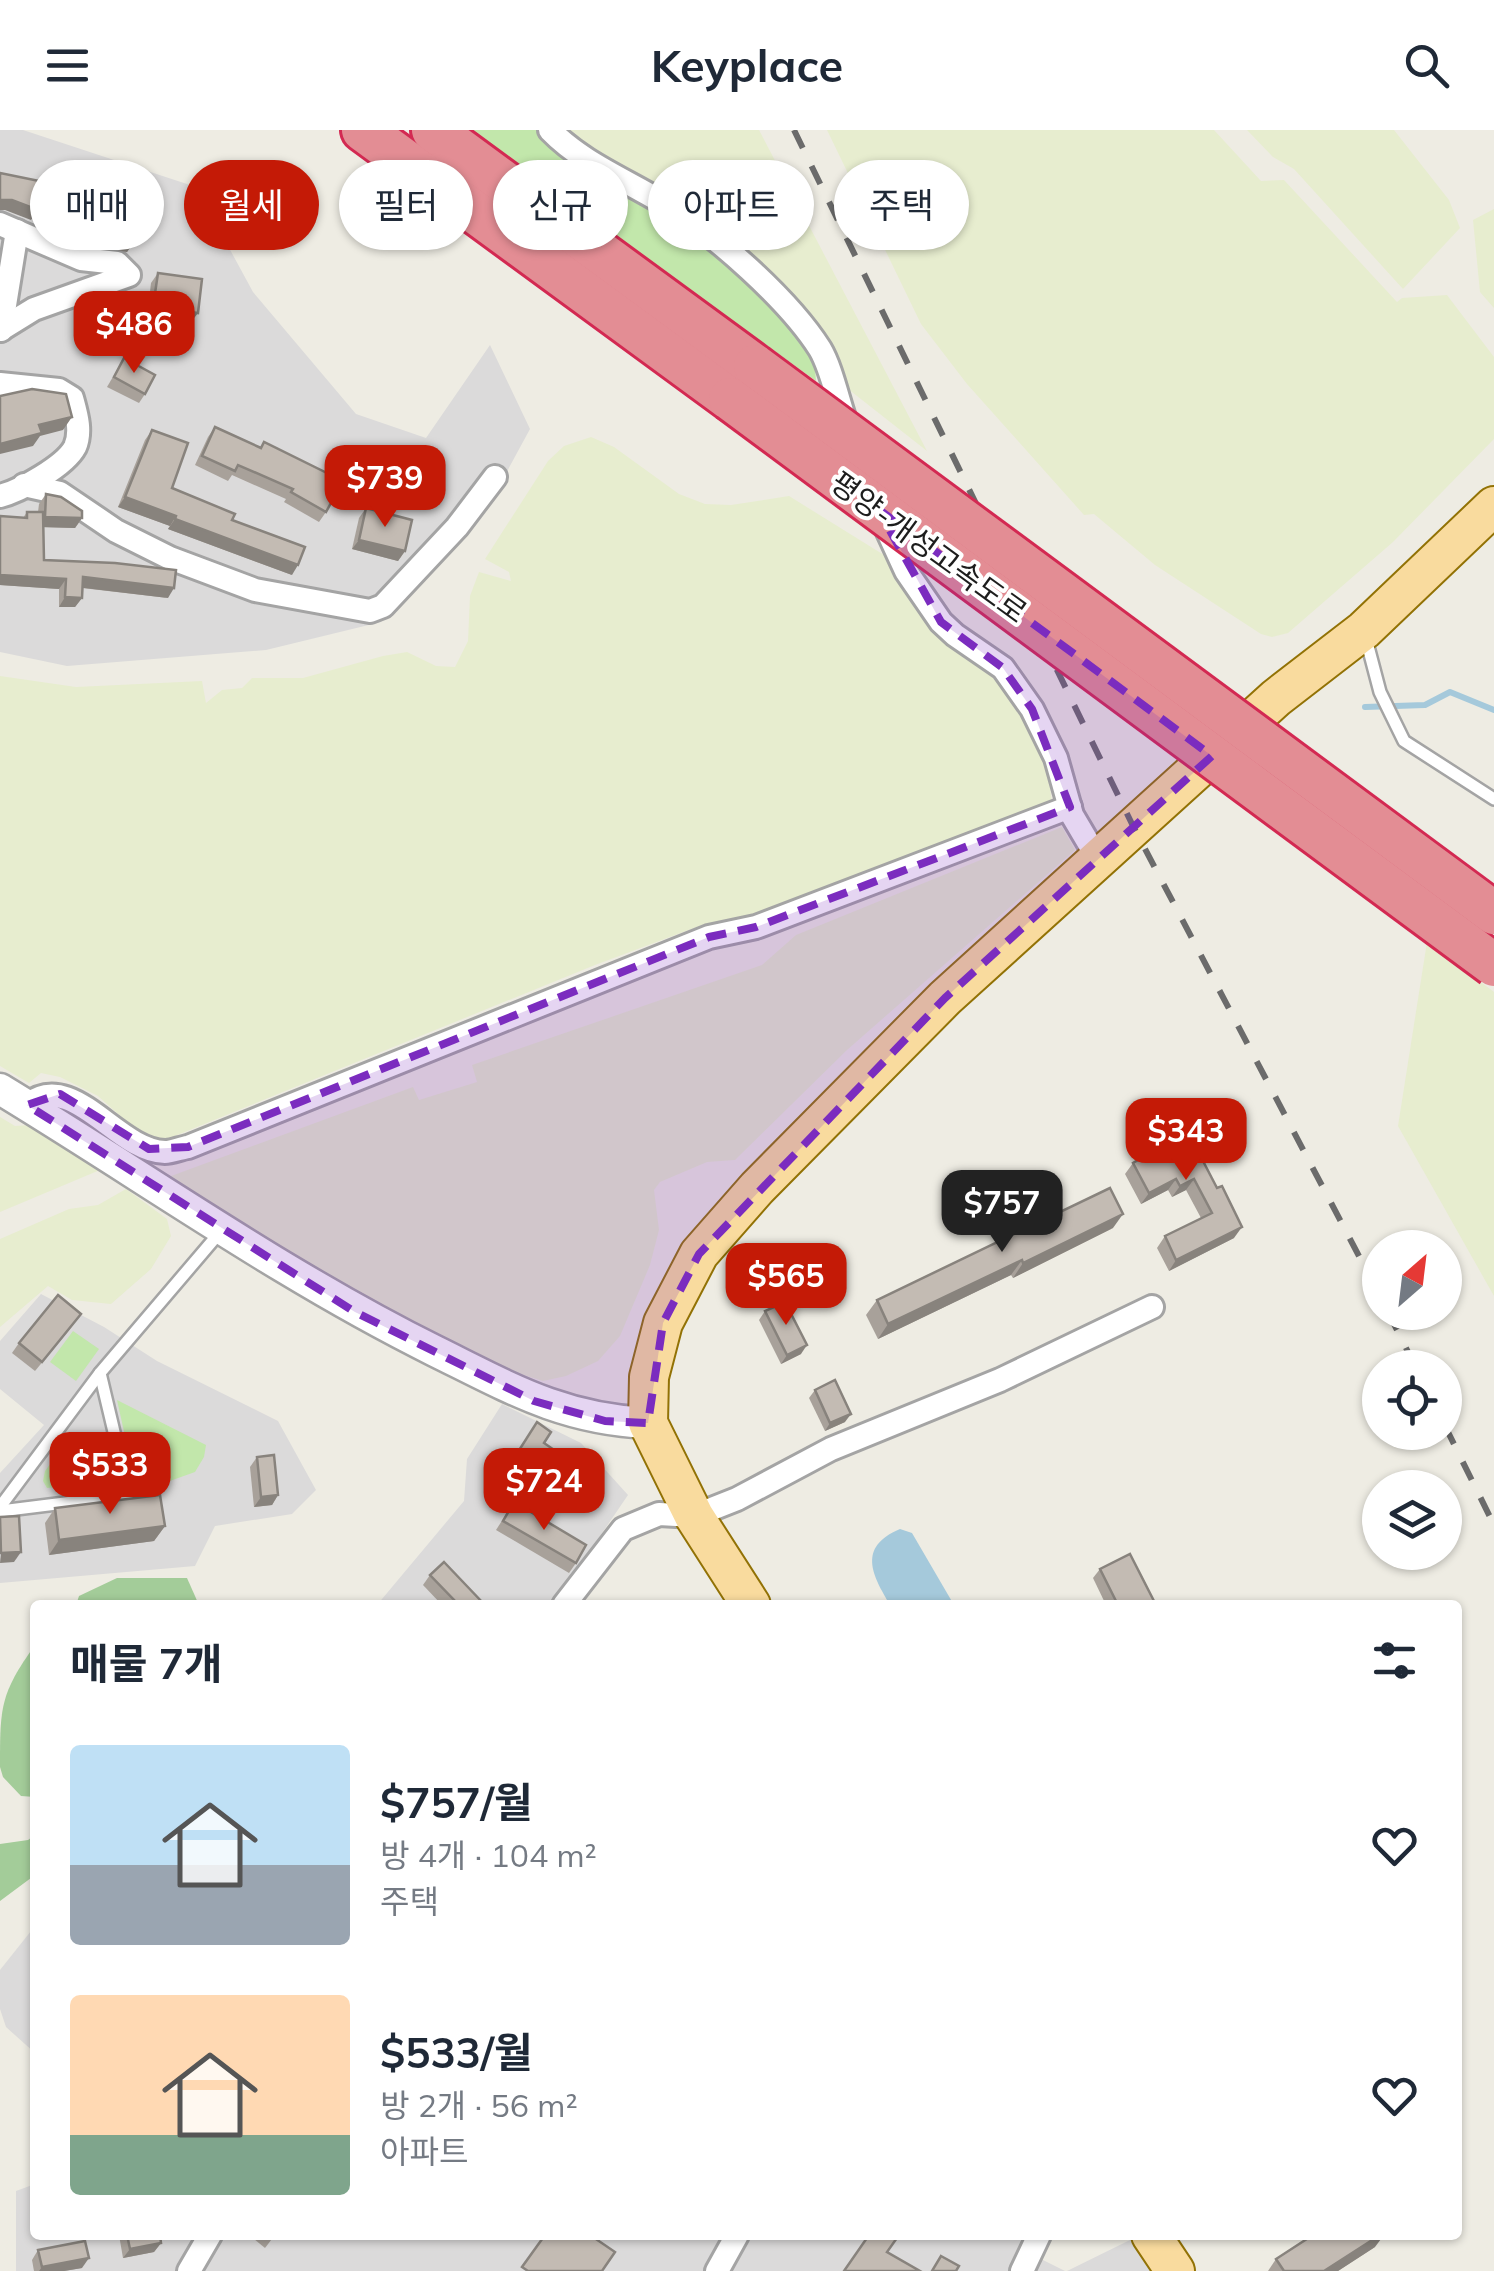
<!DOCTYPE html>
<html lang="ko">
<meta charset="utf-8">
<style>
body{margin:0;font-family:Mulish,"Noto Sans KR",sans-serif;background:#f2f2f3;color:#1f2937;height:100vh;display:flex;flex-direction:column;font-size:38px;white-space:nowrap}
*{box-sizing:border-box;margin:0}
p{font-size:32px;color:#747a83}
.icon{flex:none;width:55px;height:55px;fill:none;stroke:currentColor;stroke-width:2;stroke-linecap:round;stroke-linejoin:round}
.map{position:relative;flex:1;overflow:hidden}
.details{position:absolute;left:30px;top:1470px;width:1432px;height:640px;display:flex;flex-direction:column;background:#fff;border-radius:10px;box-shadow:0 2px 8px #0004}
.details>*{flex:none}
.top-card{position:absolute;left:30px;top:30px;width:1435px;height:90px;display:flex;gap:20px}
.needle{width:65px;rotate:28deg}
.buttons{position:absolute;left:1362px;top:1100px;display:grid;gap:20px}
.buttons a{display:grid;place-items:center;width:100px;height:100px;border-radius:50%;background:#fff;box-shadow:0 2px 8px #0004;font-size:50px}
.price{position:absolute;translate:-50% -85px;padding:0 22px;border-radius:20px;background:#c41a06;color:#fff;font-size:32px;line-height:65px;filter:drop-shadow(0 2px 5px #0008)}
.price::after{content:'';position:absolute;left:50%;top:60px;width:30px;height:22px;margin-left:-15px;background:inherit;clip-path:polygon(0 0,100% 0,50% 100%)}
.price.current{background:#222;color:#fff}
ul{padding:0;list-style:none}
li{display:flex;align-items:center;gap:30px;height:250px;padding:0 40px}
li span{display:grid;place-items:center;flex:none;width:280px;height:200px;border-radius:10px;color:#555}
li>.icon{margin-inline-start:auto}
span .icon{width:120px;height:120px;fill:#fffc;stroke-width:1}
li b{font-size:42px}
h2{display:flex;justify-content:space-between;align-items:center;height:120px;padding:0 40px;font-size:42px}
.tag{padding:0 35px;border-radius:45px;background:#fff;box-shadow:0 2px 8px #0004;font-size:35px;line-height:90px}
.tag.current{background:#c41a06;color:#fff}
header{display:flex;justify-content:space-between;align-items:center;height:130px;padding:0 40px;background:#fff;font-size:45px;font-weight:700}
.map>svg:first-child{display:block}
</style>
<header><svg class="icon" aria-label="menu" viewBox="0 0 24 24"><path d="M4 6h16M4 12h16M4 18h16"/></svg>Keyplace<svg class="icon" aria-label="search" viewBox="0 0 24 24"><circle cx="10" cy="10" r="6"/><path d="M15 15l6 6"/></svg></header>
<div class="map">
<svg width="1494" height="2141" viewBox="0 0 1494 2141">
<rect width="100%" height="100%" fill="#eeece3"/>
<g fill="#dbdada">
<polygon points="0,0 23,0 196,57 253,162 356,284 426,308 490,215 530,299 491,371 381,492 266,520 67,536 0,522"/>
<polygon points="41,1164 104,1197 157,1231 278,1291 316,1360 292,1384 215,1396 195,1436 0,1453 0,1343 44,1295 0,1259 0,1211"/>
<polygon points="502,1274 581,1313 628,1365 553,1475 377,1475 464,1371 467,1329"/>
<polygon points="35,1796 35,1923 6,1897 0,1879 0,1840"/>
<polygon points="35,2054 35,2105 1026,2105 1021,2119 1065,2141 1033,2141 1013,2132 1008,2141 16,2141 16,2061"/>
<polygon points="1132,2109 1152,2141 1067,2141"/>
</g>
<g fill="#e7edcf">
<polygon points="563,0 759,0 927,321 843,255 591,21"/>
<polygon points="827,0 1214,0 1261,51 1284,50 1397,172 1402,168 1447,165 1494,227 1494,309 1393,412 1288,503 1272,507 1261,504 1155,435 1094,384 1084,385 967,254 921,194"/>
<polygon points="1247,0 1394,0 1449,70 1460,98 1403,159 1294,39 1273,27"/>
<polygon points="1494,79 1494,178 1480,162 1473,90"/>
<polygon points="591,307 614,317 679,364 705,374 731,375 789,366 884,425 939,504 959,524 995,548 1014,566 1047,638 1052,672 751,789 702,795 595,835 165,1010 137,1001 98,966 60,947 41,943 29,953 0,936 0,546 76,557 202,551 206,573 222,560 242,558 252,548 303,548 383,526 407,522 436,536 455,537 468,511 470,466 479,442 511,451 509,442 485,429 548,331 564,316"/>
<polygon points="1062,697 1075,720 847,920 735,1030 707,1032 660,1052 654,1060 659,1100 650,1135 620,1206 598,1231 566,1246 543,1251 505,1239 426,1203 333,1152 163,1049 413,957 419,970 477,952 472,935 762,835 796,805"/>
<polygon points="1427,812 1494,862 1494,1166 1398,996"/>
<polygon points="0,987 15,996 30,995 100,1040 0,1082"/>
<polygon points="126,1059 167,1089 171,1106 151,1139 111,1174 72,1170 48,1156 0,1197 0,1109 69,1079 98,1075"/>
</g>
<g fill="#c2e7ab">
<polygon points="468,0 539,0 564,27 698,104 770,170 814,225 816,251"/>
<polygon points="73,1201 99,1219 76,1251 50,1232"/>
<polygon points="117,1270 206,1315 204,1327 195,1342 167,1352 133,1342"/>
<polygon points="73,1303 94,1308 103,1315 109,1352 47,1358 43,1351 45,1341"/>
</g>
<g fill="#a3cc99">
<polygon points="117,1448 187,1448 199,1475 76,1475 79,1466"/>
<path d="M35,1515V1667L21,1666L3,1647L0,1637C0,1577 0,1564 35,1515Z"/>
<polygon points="35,1705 35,1745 0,1771 0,1714 28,1710"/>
</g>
<path fill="#a5c9db" d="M900,1399L912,1403L954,1475H890C872,1445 857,1417 900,1399Z"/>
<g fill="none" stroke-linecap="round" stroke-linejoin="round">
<polyline stroke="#a5c9db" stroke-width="6" points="1365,577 1425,575 1450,562 1494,580"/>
<defs>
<g id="service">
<polyline points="1365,505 1380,562 1404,611 1494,669"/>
<polyline points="0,1377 100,1243 221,1101"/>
<polyline points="0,1381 129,1365 100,1243"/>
</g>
<g id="minor">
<path d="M550,0C582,33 626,50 665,74C715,104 789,170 820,219C832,239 839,276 848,299"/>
<polyline points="0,94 81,129 117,133 129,145 34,179 0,200"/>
<polyline points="1,200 17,101"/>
<path d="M0,254L59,260L72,268C76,283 82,301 75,317C65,336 20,361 0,366"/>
<polyline points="24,355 60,363 116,401 170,428 255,460 370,481 383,476 457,397 495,347"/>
<polyline points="882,389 906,441 941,492 955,505 1003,538 1032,579 1056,628 1072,685 1098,729"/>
<path d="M27,975C73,938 116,1021 165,1022C172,1022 181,1018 188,1017L709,807L756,797L1070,677"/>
<polyline points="564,1475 623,1399 659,1384 694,1386 737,1369 831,1319 1000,1250 1152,1177"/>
<polyline points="189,2141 210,2105"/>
<polyline points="717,2141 737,2105"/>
<polyline points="1022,2141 1039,2105"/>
</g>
<path id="tertiary" d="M0,959C145,1047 282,1145 435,1221C510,1258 562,1289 648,1293"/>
<g id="primary">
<polyline points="751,1475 694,1386 648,1293 649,1247 663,1193 699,1124 757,1058 945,868 1276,568 1364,500 1494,376"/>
<polyline points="1151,2105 1175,2141"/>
</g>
<g id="motorway">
<polyline points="363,0 730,269"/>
<polyline points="433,0 755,236"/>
</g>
</defs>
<use href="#service" stroke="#a4a4a4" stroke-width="16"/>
<use href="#minor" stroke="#a4a4a4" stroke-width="28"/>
<use href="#tertiary" stroke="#a4a4a4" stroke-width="35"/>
<use href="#primary" stroke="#927205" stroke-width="42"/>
<use href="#motorway" stroke="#d32952" stroke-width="48"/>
<use href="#service" stroke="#fff" stroke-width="11"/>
<use href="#minor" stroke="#fff" stroke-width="22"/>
<use href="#tertiary" stroke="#fff" stroke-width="30"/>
<use href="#primary" stroke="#f9db9e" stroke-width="38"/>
<use href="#motorway" stroke="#e38d94" stroke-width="42"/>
<g stroke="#6b6b6b" stroke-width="6" stroke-dasharray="20 20" stroke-linecap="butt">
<polyline points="794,0 1133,696 1380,1166"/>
<polyline points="1388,1182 1416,1238"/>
<polyline points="1445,1296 1494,1395"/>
</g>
<defs>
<g id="motorway-bridge">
<polyline points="755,236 1494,783"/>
<polyline points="730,269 1494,835"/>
</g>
</defs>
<use href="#motorway-bridge" stroke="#d32952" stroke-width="48" stroke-linecap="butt"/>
<use href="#motorway-bridge" stroke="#e38d94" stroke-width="42"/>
</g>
<g fill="#a8a19a">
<polygon points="89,78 134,112 127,122 78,111 82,87"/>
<polygon points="158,143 191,192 147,187 151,153"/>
<polygon points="124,228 145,264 139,273 107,257"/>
<polygon points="215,297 260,318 264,312 326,382 319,392 284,372 286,369 232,345 228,351 195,335 208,307"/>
<polygon points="152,300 172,358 232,390 292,445 168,399 170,396 118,377 145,310"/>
<polygon points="46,364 82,388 75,398 44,397 44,430 168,468 82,458 82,468 75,477 59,477 59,459 0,455 0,386 23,388 27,382 38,382 39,374"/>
<polygon points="366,378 405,421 398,431 352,419 359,388"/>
<polygon points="1175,977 1234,1108 1169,1141 1157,1118 1165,1106 1201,1088 1186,1060 1172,1067 1168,1060 1141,1074 1125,1044 1133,1033 1150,1023 1139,1002 1147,991"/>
<polygon points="1113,1098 1013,1148 1011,1145 878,1209 866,1185 877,1170"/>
<polygon points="765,1181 801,1224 781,1234 759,1190"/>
<polygon points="74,1194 35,1241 12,1223 19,1213"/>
<polygon points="815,1260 845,1292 825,1301 809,1268"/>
<polygon points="537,1292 544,1313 589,1344 571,1371 527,1340 504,1375 490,1366"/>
<polygon points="257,1327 278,1365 272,1375 254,1377 250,1337"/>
<polygon points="514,1372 576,1433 569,1443 496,1400"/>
<polygon points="55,1378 165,1396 154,1411 49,1425 45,1393"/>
<polygon points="1100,1439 1156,1475 1106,1475 1093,1448"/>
<polygon points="430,1445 481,1475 442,1475 423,1455"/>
<polygon points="119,2105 160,2105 161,2113 154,2122 123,2128"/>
<polygon points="249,2105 275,2105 265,2118"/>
<polygon points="1375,2117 1338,2141 1268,2141 1276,2129"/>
<polygon points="38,2120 82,2138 64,2141 34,2141 32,2130"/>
</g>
<g fill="#88837d">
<polygon points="0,70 12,70 38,80 31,90 5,80 0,80"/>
<polygon points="85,101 134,112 127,122 78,111"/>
<polygon points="153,177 198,183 191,192 147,187"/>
<polygon points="72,287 63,300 40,306 33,316 0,324 0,314 39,295"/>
<polygon points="125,367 176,386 170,396 118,377"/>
<polygon points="45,387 82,388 75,398 38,397"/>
<polygon points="175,389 298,435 292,445 168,399"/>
<polygon points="359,410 405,421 398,431 352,419"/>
<polygon points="0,445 66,449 59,459 0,455"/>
<polygon points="83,447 174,458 168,468 76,457"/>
<polygon points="65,467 82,468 75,477 59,477"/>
<polygon points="1176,1049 1168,1060 1141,1074 1149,1063"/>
<polygon points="1194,1049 1186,1060 1172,1067 1180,1056"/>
<polygon points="1123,1084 1113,1098 1013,1148 1023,1133"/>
<polygon points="1242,1097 1234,1108 1169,1141 1176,1130"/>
<polygon points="1022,1130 1011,1145 878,1209 888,1194"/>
<polygon points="807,1215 801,1224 781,1234 787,1225"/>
<polygon points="851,1284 845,1292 825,1301 830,1293"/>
<polygon points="278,1365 272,1375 254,1377 261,1367"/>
<polygon points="165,1396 154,1411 49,1425 59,1410"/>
<polygon points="21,1422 14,1432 0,1433 1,1423"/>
<polygon points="1380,2105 1384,2105 1375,2117 1338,2141 1324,2141"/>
<polygon points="161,2113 154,2122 123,2128 130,2119"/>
<polygon points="89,2128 82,2138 64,2141 39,2141 42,2137"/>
</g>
<g fill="#c3bbb3" stroke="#88837d" stroke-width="2.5">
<polygon points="0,43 44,52 38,80 12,70 0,70"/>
<polygon points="89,78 138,86 134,112 85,101"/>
<polygon points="158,143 202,149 198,183 153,177"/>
<polygon points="124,228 155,245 145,264 114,247"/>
<polygon points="32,259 66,264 72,287 39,295 42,303 0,314 0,266"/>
<polygon points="215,297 261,318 264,312 343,351 326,382 291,362 293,359 238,335 235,341 202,326"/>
<polygon points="152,300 188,313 172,358 235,384 232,390 305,417 298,435 175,389 176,386 125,367"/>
<polygon points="46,364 61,367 82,381 82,388 45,387"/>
<polygon points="366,378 412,390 405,421 359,410"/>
<polygon points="27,382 43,382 44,430 115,433 176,440 174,458 83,447 82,468 65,467 66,449 0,445 0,386 27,388"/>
<polygon points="1175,977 1217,1058 1222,1056 1242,1097 1176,1130 1165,1106 1212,1083 1194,1049 1180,1056 1176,1049 1149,1063 1133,1033 1160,1017 1147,991"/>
<polygon points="1110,1058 1123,1084 1023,1133 1022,1130 888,1194 877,1170"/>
<polygon points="58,1165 81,1184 42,1232 19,1213"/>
<polygon points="785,1172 807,1215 787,1225 765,1181"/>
<polygon points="835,1250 851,1284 830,1293 815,1260"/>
<polygon points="537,1292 551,1302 544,1313 589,1344 577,1363 532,1332 510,1367 495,1358"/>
<polygon points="274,1325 278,1365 261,1367 257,1327"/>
<polygon points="160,1365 165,1396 59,1410 55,1378"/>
<polygon points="514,1372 586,1415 576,1433 503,1391"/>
<polygon points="19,1386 21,1422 1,1423 0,1387"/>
<polygon points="1130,1424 1156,1475 1118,1475 1100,1439"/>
<polygon points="444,1432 483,1473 480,1475 459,1475 430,1445"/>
<polygon points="127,2105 160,2105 161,2113 130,2119"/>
<polygon points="545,2105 590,2105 615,2122 602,2141 528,2141 522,2137"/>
<polygon points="869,2105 899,2105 887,2122 920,2141 844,2141"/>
<polygon points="1313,2105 1380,2105 1324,2141 1284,2141 1276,2129"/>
<polygon points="85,2111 89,2128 42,2137 38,2120"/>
<polygon points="941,2126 959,2136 956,2141 932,2141"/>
</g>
<path fill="#7b2cbf" fill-opacity="0.2" stroke="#7b2cbf" stroke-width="8" stroke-dasharray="20 12" stroke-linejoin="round" d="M878,379L1212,626L945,868L699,1124L663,1193L648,1293L605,1291L534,1271L355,1182L27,975L60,964L149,1019L188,1017L709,807L756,797L1070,677L1032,579L1003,538L941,492Z"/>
<g text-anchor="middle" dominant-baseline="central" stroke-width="8" stroke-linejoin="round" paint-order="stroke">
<g font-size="30" fill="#1d1d1d" stroke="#fff">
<text transform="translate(929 417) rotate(36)">평양-개성고속도로</text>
</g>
</g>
</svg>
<div class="buttons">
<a><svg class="needle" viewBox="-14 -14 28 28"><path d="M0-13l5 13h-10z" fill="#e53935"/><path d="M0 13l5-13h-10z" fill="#747a83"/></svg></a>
<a><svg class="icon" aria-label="locate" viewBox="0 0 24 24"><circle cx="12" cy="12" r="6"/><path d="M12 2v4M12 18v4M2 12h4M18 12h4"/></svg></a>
<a><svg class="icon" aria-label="layers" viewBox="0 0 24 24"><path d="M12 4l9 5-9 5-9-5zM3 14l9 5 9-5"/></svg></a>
</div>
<b class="price" style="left:134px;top:246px">$486</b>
<b class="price" style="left:385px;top:400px">$739</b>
<b class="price" style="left:1186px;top:1053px">$343</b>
<b class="price current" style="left:1002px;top:1125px">$757</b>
<b class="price" style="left:786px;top:1198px">$565</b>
<b class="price" style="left:110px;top:1387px">$533</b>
<b class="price" style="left:544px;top:1403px">$724</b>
<div class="top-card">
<a class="tag">매매</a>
<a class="tag current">월세</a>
<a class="tag">필터</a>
<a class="tag">신규</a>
<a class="tag">아파트</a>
<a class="tag">주택</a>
</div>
<section class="details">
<h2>매물 7개<svg class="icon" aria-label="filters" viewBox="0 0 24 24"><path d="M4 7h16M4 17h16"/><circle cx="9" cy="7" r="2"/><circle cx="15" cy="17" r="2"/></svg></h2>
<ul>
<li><span style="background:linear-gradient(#bfe0f5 60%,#9aa5b1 0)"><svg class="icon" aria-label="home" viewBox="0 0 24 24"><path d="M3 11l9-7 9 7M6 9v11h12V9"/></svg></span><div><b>$757/월</b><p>방 4개 · 104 m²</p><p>주택</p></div><svg class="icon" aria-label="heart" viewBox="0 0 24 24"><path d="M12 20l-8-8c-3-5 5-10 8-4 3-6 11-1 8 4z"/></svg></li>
<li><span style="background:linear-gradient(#ffd9b3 70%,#7fa58c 0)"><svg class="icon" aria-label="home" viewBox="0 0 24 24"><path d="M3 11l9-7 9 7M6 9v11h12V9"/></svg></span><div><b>$533/월</b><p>방 2개 · 56 m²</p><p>아파트</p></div><svg class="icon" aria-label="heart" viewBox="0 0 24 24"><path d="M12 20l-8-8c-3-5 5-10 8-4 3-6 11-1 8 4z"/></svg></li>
</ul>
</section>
</div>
